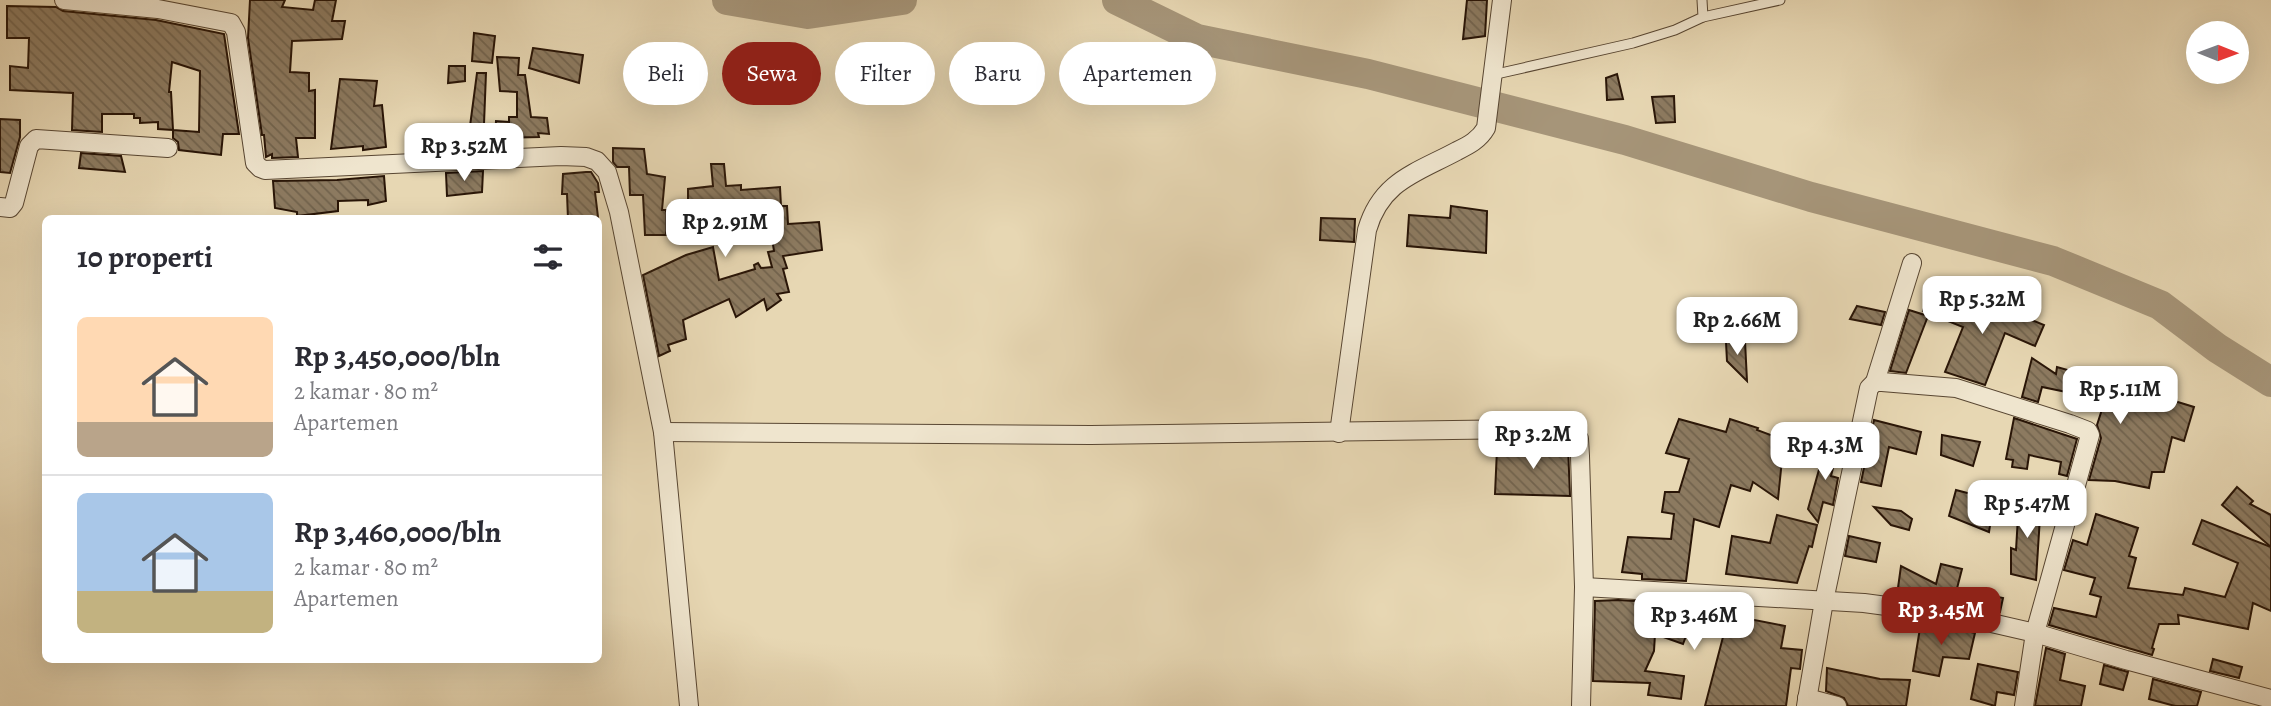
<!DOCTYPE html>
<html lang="id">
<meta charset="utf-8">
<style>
body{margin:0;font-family:Alegreya,serif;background:#f2f2f3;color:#2b2b33;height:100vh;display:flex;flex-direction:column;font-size:26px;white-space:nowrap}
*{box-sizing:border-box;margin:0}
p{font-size:23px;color:#7c7c81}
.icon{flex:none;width:38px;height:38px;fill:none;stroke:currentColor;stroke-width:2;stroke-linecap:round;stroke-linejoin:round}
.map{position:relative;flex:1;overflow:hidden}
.drawer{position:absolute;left:42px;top:215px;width:560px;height:448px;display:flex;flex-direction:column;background:#fff;border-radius:10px;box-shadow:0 7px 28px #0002}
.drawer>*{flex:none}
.top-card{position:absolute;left:623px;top:42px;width:665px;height:63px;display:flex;gap:14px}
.needle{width:46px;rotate:91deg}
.controls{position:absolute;left:2186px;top:21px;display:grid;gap:14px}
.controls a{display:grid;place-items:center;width:63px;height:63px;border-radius:50%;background:#fff;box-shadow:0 7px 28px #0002;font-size:35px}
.price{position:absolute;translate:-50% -60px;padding:0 16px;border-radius:14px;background:#fff;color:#222;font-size:23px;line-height:46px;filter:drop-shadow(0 2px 4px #0008)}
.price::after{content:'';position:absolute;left:50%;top:42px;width:21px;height:16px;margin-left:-10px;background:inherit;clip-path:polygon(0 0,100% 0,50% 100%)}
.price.current{background:#8f2418;color:#fff}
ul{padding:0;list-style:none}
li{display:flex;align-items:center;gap:21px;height:175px;padding:0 35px}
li+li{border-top:2px solid #e1e1e2}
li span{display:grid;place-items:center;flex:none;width:196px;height:140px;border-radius:10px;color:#555}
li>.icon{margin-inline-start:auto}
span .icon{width:84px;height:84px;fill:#fffc;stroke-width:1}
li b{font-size:30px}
h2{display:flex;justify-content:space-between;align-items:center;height:84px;padding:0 35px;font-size:30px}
.chip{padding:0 24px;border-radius:32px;background:#fff;box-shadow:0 7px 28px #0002;font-size:24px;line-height:63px}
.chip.current{background:#8f2418;color:#fff}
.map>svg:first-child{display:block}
</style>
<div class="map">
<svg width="2271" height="706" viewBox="0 0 2271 706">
<defs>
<pattern id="building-back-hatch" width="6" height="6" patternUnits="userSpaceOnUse" patternTransform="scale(1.75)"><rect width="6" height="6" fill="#8c7a60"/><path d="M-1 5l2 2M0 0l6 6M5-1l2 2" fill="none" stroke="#72634d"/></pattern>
</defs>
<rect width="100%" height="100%" fill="#e7d7b3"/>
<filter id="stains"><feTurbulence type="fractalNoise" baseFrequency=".00286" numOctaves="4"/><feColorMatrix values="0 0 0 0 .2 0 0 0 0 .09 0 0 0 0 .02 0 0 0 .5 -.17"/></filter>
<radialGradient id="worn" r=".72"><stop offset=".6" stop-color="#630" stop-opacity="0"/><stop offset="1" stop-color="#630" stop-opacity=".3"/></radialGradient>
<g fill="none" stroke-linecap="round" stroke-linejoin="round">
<g stroke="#a69579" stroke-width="30">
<polyline points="727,0 808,14 902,0"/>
<polyline points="1117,0 1197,39 1368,74 1625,140 1811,197 2053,261 2160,305 2217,348 2271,382"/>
</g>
</g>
<g fill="url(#building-back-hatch)" stroke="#291507" stroke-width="2" fill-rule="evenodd">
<polygon points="250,0 285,0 282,7 313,10 315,0 336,0 332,21 345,21 342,39 292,41 290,72 309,73 309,91 315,90 315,138 296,138 298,157 272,158 272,154 266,157 264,135 262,135 248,38"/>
<polygon points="1467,0 1487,0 1485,36 1463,39"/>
<path d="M7,6L56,7L63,11L156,20L224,34L239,134H223L221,155L179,150L178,142L173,138V130L158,129V122L140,123V118H134V114H102V132L72,130L73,93L10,90V66L28,68L29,38H7ZM172,62L200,71L199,132L173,130L171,92H169Z"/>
<polygon points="474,33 495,36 492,63 472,61"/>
<polygon points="533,48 583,55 579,83 529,68"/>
<polygon points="497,57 519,58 518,75 525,75 531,117 547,118 549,134 538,133 539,137 495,138 496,121 509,122 509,117 517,117 517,92 500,91"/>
<polygon points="449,66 465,66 465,81 448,83"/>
<polygon points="477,73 486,73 484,124 470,126"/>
<polygon points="1617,74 1623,99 1607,100 1606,78"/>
<polygon points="340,79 377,81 374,106 382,105 386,147 363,150 363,146 331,149"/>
<polygon points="1674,96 1675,122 1656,123 1652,97"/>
<polygon points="0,119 20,120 20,137 10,173 0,172"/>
<polygon points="451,124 465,125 466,149 417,151 417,137 452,136"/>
<polygon points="613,148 644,149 647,174 665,177 662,210 666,210 666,235 645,235 643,195 630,195 629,167 617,167 613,162"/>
<polygon points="81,153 121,156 125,172 79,168"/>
<polygon points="711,164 724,164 726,186 741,185 741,190 780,187 781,206 787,206 788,224 819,222 822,250 783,256 787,268 783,269 789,292 777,294 781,300 767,310 764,299 736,317 729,299 683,320 686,339 668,345 670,351 659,356 643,275 686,255 713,247 719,280 755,269 754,265 758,263 761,268 772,267 768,252 774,251 769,219 744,222 745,235 700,235 697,202 688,202 688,189 713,186"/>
<polygon points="483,171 482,192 447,196 446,173"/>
<polygon points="586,172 591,172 598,183 599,192 595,192 598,217 568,219 567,194 562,194 563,174"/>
<polygon points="384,176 386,201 368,205 368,200 338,201 338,211 297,216 297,212 275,208 273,181 337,180"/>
<polygon points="1451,206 1487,211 1486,253 1407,246 1409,215 1450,218"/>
<polygon points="1321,218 1355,219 1354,242 1320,240"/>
<polygon points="1976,297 2044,325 2035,346 2005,333 1985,385 1945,372 1963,327 1923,311 1927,299 1969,314"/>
<polygon points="1857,306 1885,312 1881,325 1850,319"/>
<polygon points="1909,310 1928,316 1906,373 1890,371"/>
<polygon points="1745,341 1747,381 1727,361 1726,342"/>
<polygon points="2032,358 2056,374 2057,367 2092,377 2090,383 2165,407 2168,399 2194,407 2184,441 2172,437 2164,472 2152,472 2149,488 2115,481 2089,480 2101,438 2097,425 2105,400 2042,387 2038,402 2022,397"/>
<polygon points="2014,418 2077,439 2067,476 2059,474 2061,462 2029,455 2027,469 2012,467 2013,460 2006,459"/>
<polygon points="1679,419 1726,432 1730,419 1758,428 1757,430 1784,440 1778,499 1753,482 1750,491 1731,485 1719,527 1694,519 1686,581 1642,579 1642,574 1622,572 1628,537 1671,539 1674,514 1662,512 1665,492 1679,492 1689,459 1666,453"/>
<polygon points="1874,420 1921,432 1916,454 1889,447 1881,486 1861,482"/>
<polygon points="1942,435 1980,442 1973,466 1941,455"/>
<polygon points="1827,441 1839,444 1831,476 1838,478 1833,505 1823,502 1818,522 1808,509"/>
<polygon points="1568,446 1570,496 1495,494 1497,449"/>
<polygon points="2237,487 2253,501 2250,504 2271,515 2271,547 2222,505"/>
<polygon points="1956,490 1994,500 1989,532 1949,516"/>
<polygon points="2019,500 2041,501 2036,580 2011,574 2011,548 2016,550"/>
<polygon points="1874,507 1901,511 1912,519 1909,530 1891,525"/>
<polygon points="2096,514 2138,528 2129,556 2136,558 2128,588 2183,595 2185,588 2225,597 2238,563 2193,544 2202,520 2271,547 2271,611 2253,603 2248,629 2178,615 2179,624 2159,624 2152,648 2154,649 2152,655 2049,625 2054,608 2096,617 2101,597 2090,594 2095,578 2064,570 2073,540 2087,545"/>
<polygon points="1777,515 1817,525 1812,547 1809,546 1797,583 1726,574 1732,536 1770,543"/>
<polygon points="1849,536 1880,543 1876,562 1845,556"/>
<polygon points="1941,564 1962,569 1954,600 1926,592 1925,599 1897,595 1901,566 1936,584"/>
<polygon points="1983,594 2003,598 2000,612 1980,607"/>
<polygon points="1618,600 1686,604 1698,608 1695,614 1744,616 1744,618 1785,626 1781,648 1802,650 1800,669 1791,668 1786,706 1705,706 1723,637 1686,636 1683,644 1655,634 1654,651 1645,671 1684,676 1681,699 1648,695 1650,683 1593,681 1595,601"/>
<polygon points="1921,622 1947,626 1975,633 1969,659 1943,657 1939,676 1913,671"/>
<polygon points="2046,648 2065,654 2060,680 2085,686 2081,706 2035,706"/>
<polygon points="2213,659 2242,667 2239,678 2210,671"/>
<polygon points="1978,664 2018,672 2014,695 1997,692 1995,706 1971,699"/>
<polygon points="2104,665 2128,672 2123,690 2100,684"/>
<polygon points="1827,668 1880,679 1910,680 1906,706 1848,706 1844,698 1826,691"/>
<polygon points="2153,679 2201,692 2197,706 2175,706 2149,699"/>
</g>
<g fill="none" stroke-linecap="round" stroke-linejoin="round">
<defs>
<g id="service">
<polyline points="1703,17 1780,0"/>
<polyline points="1492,75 1633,43 1675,30 1703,17 1702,0"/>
</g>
<g id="minor">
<polyline points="64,0 158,9 231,23 236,32 255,163 260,168 265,170 561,156 586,157 597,161 607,172 619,212 663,432 689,706"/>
<polyline points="0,207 10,208 14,203 29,146 36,139 168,148"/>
<polyline points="1875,382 1912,263"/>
<polyline points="663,432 1091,435 1534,429 1558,431 1571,434 1579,439 1580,456 1584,587 1581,706"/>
<path d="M1339,433L1367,230C1381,181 1416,173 1457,151C1469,145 1479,140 1486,128L1502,0"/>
<polyline points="1584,587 1864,603 1961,616 2035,633 2126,660 2271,699"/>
<polyline points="1807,698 1837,706"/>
<polyline points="1806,706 1824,601 1869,388 1875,382 1882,382 1956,388 2070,424 2088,431 2090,435 2035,633 2024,706"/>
</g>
</defs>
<use href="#service" stroke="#584632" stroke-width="11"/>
<use href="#minor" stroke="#584632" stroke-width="20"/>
<use href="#service" stroke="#efe5ce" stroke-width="9"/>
<use href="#minor" stroke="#efe5ce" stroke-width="18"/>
</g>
<rect width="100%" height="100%" filter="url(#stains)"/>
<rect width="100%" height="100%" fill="url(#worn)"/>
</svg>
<div class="controls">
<a><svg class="needle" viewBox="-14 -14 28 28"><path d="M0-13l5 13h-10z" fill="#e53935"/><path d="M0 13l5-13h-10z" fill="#7c7c81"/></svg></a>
</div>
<b class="price" style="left:464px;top:183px">Rp 3.52M</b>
<b class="price" style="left:725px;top:259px">Rp 2.91M</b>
<b class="price" style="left:1982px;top:336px">Rp 5.32M</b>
<b class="price" style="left:1737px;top:357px">Rp 2.66M</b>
<b class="price" style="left:2120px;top:426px">Rp 5.11M</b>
<b class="price" style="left:1533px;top:471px">Rp 3.2M</b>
<b class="price" style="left:1825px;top:482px">Rp 4.3M</b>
<b class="price" style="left:2027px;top:540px">Rp 5.47M</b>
<b class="price current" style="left:1941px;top:647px">Rp 3.45M</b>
<b class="price" style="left:1694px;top:652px">Rp 3.46M</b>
<div class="top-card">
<a class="chip">Beli</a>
<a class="chip current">Sewa</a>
<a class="chip">Filter</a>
<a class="chip">Baru</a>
<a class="chip">Apartemen</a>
</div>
<section class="drawer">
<h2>10 properti<svg class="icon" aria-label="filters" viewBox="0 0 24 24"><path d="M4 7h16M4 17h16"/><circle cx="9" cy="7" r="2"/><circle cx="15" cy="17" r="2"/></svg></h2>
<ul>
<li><span style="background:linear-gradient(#ffd9b3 75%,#b9a48a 0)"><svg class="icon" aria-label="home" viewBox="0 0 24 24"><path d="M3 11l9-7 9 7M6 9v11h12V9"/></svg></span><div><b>Rp 3,450,000/bln</b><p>2 kamar · 80 m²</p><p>Apartemen</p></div></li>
<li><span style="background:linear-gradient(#a9c7e8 70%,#c2b280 0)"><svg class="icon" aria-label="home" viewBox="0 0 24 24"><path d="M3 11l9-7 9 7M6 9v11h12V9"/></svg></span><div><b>Rp 3,460,000/bln</b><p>2 kamar · 80 m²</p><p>Apartemen</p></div></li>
</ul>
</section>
</div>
